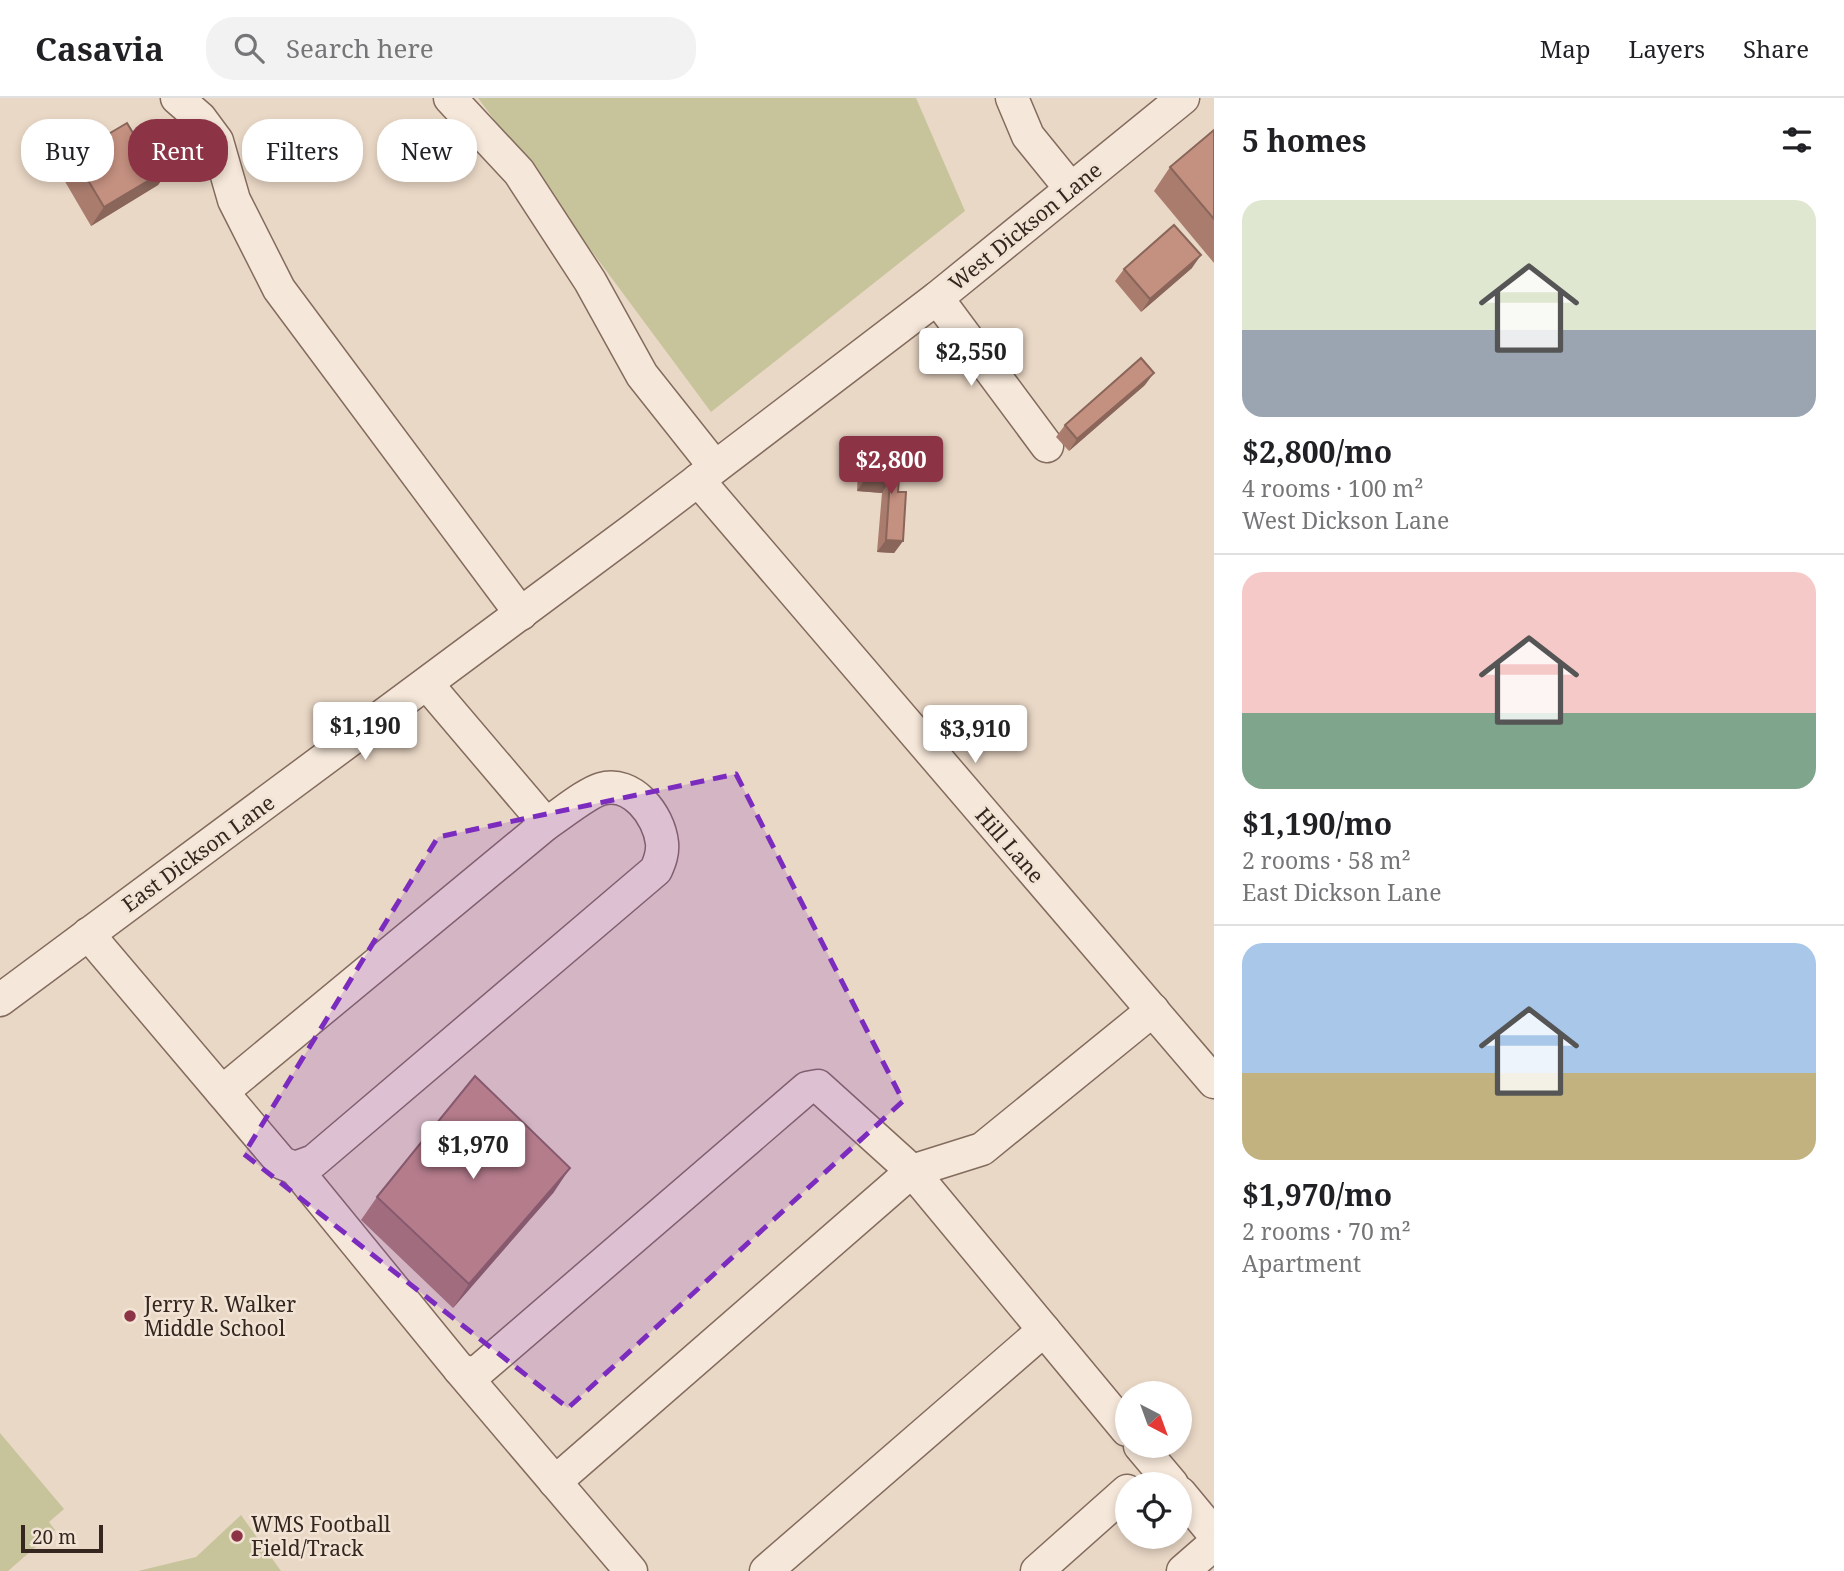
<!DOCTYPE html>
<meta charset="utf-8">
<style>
body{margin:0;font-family:"Noto Serif",serif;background:#f2f2f2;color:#202124;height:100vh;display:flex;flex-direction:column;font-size:26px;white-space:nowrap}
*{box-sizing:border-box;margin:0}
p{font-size:23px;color:#757577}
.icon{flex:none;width:38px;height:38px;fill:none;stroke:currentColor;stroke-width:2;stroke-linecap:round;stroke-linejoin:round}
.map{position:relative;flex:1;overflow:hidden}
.sheet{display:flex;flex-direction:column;background:#fff;width:630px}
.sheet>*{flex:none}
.banner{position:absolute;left:21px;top:21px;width:665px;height:63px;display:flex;gap:14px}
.needle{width:46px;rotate:139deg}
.fabs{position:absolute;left:1115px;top:1283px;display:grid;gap:14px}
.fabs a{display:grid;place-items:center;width:77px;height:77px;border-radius:50%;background:#fff;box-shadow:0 4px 10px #0003;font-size:35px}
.scale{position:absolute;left:21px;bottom:18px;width:82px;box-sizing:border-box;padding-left:7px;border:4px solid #352620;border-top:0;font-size:19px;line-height:24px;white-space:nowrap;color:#352620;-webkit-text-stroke:5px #f2e4d5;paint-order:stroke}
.price{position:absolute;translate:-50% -60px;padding:0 16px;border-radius:7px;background:#fff;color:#222;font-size:23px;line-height:46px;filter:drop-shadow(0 2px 4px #0008)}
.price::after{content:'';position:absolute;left:50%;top:42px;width:21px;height:16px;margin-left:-10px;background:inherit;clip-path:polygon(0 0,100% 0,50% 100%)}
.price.selected{background:#8c3445;color:#fff}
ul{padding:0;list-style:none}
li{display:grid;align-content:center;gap:14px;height:371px;padding:0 28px}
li+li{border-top:2px solid #e0e0e0}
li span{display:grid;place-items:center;height:217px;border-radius:21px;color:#555}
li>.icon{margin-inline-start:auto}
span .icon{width:126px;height:126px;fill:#fffc;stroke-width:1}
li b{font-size:30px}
h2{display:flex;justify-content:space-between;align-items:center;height:84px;padding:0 28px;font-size:30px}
.pill{padding:0 24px;border-radius:28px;background:#fff;box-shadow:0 4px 10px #0003;font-size:24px;line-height:63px}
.pill.selected{background:#8c3445;color:#fff}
header{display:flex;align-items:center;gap:42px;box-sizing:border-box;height:98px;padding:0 35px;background:#fff;border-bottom:2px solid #e0e0e0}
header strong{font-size:33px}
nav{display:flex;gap:38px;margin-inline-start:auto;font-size:24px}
.search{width:490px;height:63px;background:#f2f2f2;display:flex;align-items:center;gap:18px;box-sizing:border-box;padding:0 24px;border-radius:28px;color:#757577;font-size:26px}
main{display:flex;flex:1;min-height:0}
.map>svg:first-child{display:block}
</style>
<header>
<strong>Casavia</strong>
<div class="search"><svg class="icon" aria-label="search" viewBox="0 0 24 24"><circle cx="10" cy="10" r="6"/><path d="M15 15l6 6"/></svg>Search here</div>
<nav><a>Map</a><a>Layers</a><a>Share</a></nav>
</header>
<main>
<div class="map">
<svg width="1214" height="1473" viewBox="0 0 1214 1473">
<rect width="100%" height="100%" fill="#ead8c6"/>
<g fill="#c7c49b">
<polygon points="478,0 916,0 965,113 711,314"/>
<polygon points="0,1335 64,1411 49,1424 55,1432 8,1473 0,1473"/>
<polygon points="241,1417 281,1473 138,1473 196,1459"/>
</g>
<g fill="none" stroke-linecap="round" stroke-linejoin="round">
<defs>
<g id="minor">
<polyline points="177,0 200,20 217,43 234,102 279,191 521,516"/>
<polyline points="450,0 519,74 590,183 642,277 715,369"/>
<polyline points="1012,0 1028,38 1071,91"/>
<polyline points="937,200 1047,348"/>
<polyline points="698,382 1214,984"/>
<path d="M88,836L282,1065L295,1070L314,1063L656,772C660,763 663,755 662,745C659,717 632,682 601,691C587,695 560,717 546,726L427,586"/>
<polyline points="0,902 634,431 937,200 1183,0"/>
<polyline points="222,994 546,726"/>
<polyline points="295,1070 460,1272 475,1276 807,990 818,988 912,1073 982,1051 1153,912"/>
<polyline points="460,1272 631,1473"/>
<polyline points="1140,1348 1172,1386"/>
<polyline points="555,1384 912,1073 1127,1332"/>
<polyline points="1180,1395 1214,1436"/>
<polyline points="766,1473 1044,1232"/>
<polyline points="1037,1473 1127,1393"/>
<polyline points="1183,1473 1214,1446"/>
</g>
</defs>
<use href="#minor" stroke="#836b5e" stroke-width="35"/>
<use href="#minor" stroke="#f5e7d9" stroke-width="32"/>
</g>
<g fill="#a97c6e">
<polygon points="1214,32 1214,165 1154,93 1170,69"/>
<polygon points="142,50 171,69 158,87 91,128 60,75 73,57"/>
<polygon points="1192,170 1141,214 1115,183 1124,171"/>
<polygon points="1145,287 1069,353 1056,339 1065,327"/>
<polygon points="867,362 900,365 898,394 903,443 894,455 877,454 882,395 857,393 858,374"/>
<polygon points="554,1094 453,1210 361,1122 377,1099"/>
</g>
<g fill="#89655a">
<polygon points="171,69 158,87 91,128 104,109"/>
<polygon points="1201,157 1192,170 1141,214 1150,201"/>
<polygon points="1154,275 1145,287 1069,353 1077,341"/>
<polygon points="865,381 890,382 882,395 857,393"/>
<polygon points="886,442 903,443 894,455 877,454"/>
<polygon points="570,1070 554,1094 453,1210 469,1186"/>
</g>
<g fill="#c49080" stroke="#89655a" stroke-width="2">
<polygon points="127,25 142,50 155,42 171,69 104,109 73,57"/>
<polygon points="1214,32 1214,121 1170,69"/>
<polygon points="1174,127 1201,157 1150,201 1124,171"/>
<polygon points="1141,260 1154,275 1077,341 1065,327"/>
<polygon points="867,362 900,365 898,394 906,394 903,443 886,442 890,382 865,381"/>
<polygon points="475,978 570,1070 469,1186 377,1099"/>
</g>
<path fill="#7b2cbf" fill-opacity="0.2" stroke="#7b2cbf" stroke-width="5" stroke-dasharray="14 9" stroke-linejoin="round" d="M736,676L903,1003L568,1310L244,1056L438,739Z"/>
<g fill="#8c3445" stroke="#f2e4d5" stroke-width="2.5">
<circle cx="130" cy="1218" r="7"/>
<circle cx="237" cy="1438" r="7"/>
</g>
<g text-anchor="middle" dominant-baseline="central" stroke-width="5" stroke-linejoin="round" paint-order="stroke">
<g font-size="21" fill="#352620" stroke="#f2e4d5">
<text transform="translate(1025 128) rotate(-39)">West Dickson Lane</text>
<text transform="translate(1010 747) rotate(49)">Hill Lane</text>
<text transform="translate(198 755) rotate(-36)">East Dickson Lane</text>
</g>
<g font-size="21" fill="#352620" stroke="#f2e4d5" text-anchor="start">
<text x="144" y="1206">Jerry R. Walker<tspan x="144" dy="24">Middle School</tspan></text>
<text x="251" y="1426">WMS Football<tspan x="251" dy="24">Field/Track</tspan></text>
</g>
</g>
</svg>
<div class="fabs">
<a><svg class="needle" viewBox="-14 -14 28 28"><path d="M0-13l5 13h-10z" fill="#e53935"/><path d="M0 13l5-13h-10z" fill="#757577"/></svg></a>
<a><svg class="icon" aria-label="locate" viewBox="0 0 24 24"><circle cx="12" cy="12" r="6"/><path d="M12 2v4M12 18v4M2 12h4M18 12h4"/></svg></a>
</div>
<div class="scale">20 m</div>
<b class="price" style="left:971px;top:290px">$2,550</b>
<b class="price selected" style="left:891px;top:398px">$2,800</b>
<b class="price" style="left:365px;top:664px">$1,190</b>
<b class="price" style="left:975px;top:667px">$3,910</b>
<b class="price" style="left:473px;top:1083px">$1,970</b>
<div class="banner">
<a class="pill">Buy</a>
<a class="pill selected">Rent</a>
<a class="pill">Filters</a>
<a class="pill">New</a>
</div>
</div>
<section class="sheet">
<h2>5 homes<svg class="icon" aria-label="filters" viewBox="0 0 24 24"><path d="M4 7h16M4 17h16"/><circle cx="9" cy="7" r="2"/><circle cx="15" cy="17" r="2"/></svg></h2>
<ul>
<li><span style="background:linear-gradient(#dfe7d0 60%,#9aa5b1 0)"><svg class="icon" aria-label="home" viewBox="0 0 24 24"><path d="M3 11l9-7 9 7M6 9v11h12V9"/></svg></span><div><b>$2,800/mo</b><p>4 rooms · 100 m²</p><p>West Dickson Lane</p></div></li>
<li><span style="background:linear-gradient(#f6c9c9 65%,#7fa58c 0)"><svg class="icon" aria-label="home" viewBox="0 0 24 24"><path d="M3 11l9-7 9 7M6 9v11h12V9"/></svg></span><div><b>$1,190/mo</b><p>2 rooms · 58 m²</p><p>East Dickson Lane</p></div></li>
<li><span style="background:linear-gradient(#a9c7e8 60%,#c2b280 0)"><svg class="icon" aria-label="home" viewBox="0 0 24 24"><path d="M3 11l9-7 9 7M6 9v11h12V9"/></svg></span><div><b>$1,970/mo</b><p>2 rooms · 70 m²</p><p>Apartment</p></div></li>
</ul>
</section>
</main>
